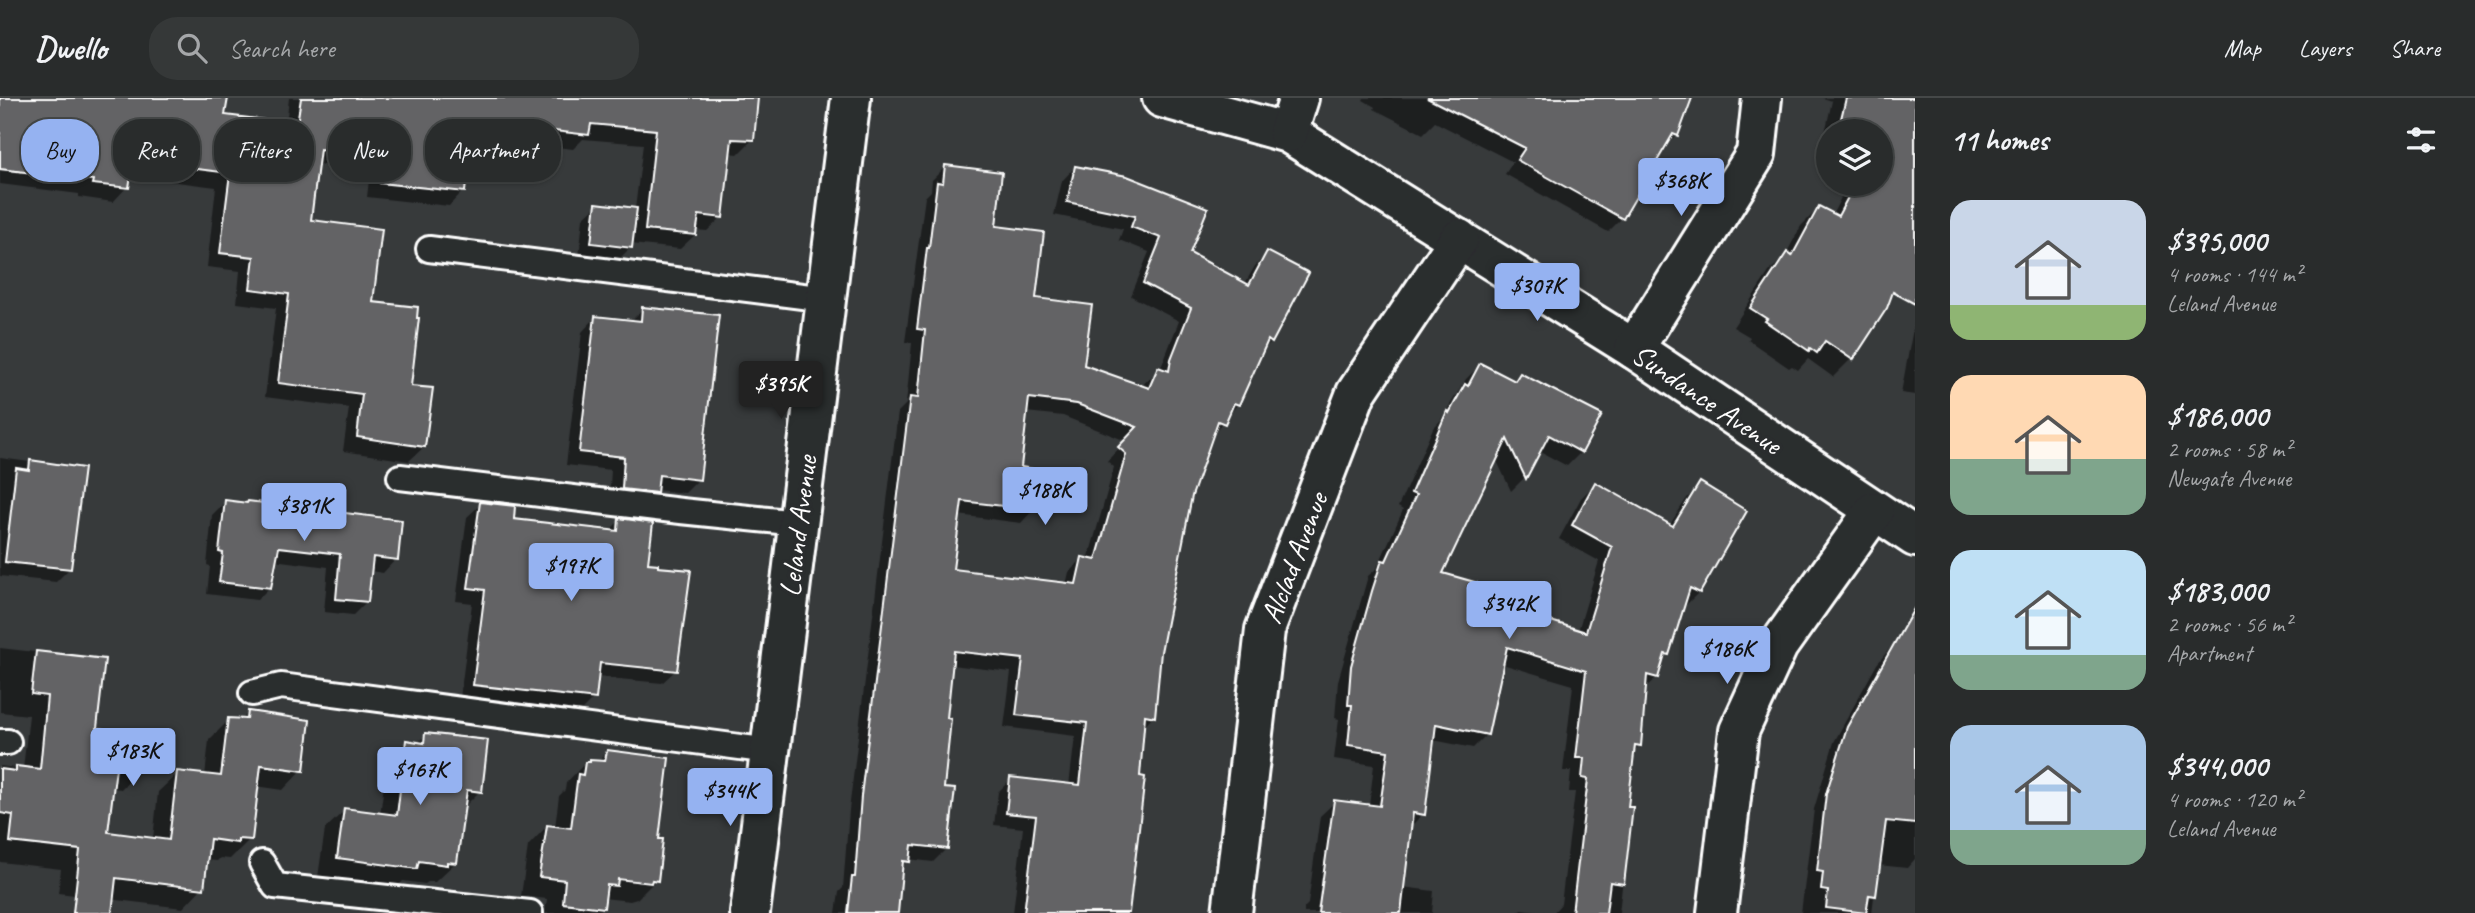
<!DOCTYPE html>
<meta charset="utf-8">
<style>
body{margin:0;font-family:Caveat,sans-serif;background:#353838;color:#f1f3f6;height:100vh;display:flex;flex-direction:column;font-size:26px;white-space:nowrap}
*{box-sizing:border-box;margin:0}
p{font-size:23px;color:#a5a7a9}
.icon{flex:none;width:38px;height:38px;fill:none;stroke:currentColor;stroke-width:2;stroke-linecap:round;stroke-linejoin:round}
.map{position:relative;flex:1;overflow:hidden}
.side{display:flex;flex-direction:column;background:#292c2c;width:560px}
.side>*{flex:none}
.banner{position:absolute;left:21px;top:21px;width:665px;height:63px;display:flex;gap:14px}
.fabs{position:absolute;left:1816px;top:21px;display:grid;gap:14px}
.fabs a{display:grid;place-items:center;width:77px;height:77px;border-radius:50%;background:#292c2c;box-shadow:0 2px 5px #0004,0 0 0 2px #454848;font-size:35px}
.price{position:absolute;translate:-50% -60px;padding:0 16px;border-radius:7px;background:#95b2f1;color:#111;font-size:23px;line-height:46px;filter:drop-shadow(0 2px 4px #0008)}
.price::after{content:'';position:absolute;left:50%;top:42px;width:21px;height:16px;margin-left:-10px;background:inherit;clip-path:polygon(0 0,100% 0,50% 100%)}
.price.active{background:#222;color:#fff}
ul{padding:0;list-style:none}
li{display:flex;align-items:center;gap:21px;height:175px;padding:0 35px}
li span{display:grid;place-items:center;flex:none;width:196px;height:140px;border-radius:21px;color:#555}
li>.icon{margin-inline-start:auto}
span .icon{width:84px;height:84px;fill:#fffc;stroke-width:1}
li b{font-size:30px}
h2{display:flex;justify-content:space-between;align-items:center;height:84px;padding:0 35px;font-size:30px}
.pill{padding:0 24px;border-radius:28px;background:#292c2c;box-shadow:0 2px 5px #0004,0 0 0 2px #454848;font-size:24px;line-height:63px}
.pill.active{background:#95b2f1;color:#111}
header{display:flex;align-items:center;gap:42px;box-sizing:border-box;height:98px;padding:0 35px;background:#292c2c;border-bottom:2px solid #454848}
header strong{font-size:33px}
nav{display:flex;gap:38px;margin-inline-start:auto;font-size:24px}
.search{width:490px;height:63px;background:#353838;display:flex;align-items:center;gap:18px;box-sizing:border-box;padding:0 24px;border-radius:28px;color:#a5a7a9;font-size:26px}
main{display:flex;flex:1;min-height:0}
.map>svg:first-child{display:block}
</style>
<header>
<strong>Dwello</strong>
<div class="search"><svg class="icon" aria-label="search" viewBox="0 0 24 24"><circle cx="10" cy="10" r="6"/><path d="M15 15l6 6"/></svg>Search here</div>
<nav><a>Map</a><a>Layers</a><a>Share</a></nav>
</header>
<main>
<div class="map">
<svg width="1915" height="815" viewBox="0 0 1915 815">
<rect width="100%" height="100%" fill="#373a3b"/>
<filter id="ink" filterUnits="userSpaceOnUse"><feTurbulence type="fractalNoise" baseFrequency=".0143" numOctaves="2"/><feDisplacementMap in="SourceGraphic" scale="14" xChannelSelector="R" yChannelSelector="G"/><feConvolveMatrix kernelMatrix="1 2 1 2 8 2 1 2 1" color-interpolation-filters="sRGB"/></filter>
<g filter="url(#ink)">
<g fill="#0007" fill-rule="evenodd">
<polygon points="0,0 226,0 224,19 286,27 289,0 757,0 752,42 738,56 729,55 722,119 707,133 695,132 695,137 680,151 631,146 630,150 617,163 579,159 583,120 597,107 635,111 643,46 583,41 573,51 469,39 463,93 449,108 367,99 370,73 316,66 309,124 371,205 409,289 424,349 409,363 343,353 349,310 265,299 276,210 237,205 240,173 207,169 216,89 129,78 127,89 113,104 79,99 79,96 0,86"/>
<polygon points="1364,0 1690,0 1676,37 1663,51 1622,120 1608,134 1505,76 1513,64 1435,24 1423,36 1374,11 1375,9 1363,2"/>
<polygon points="1823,0 1915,0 1915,164 1851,261 1833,279 1808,261 1798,272 1792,268 1789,270 1748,242 1750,239 1733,229 1769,174 1785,158 1801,128 1819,110 1832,117 1848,86 1881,86 1881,33 1829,33 1829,55 1821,53 1832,3"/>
<path d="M946,68L994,130L1034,202L1083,268L1143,289L1145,284L1160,272L1179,223L1131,198L1149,154L1119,142L1123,131L1054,117L1062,83L1075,69L1188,156L1244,187L1255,168L1268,155L1271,244L1262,253L1238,306L1211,338L1191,398L1159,554L1153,618L1143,629L1127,815H1013L1023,730L994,727L998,694L1011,681L1069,688L1075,638L1004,629L1011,574L951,567L945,622L943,691L946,751L933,764L908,761L901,771L896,815H836L839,794L843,790L849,712L898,314L906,306L912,245L905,244L925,99L931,93L932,82ZM1026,314L1063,318L1126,343L1107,363L1114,369L1088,462L1082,461L1069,474L1066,487L952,473L958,417L1021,425L1034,411L1019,371Z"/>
<polygon points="643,211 699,381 685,395 656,392 642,408 609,404 611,372 566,367 582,234 595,220 630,224"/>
<polygon points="1915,220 1915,297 1901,295"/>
<polygon points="1480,267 1513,284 1520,277 1581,354 1567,368 1539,353 1525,379 1511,393 1496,361 1441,476 1472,500 1578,533 1599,463 1559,441 1581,400 1595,386 1669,428 1687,400 1701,386 1699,494 1685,508 1683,507 1667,556 1661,562 1656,580 1644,591 1640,647 1633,654 1626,710 1631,711 1619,815 1518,815 1521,811 1553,815 1561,806 1575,694 1569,694 1571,673 1563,673 1573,587 1502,566 1487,636 1473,650 1433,642 1423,716 1409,730 1402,789 1434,793 1432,815 1304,815 1304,810 1308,806 1320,718 1335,704 1369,708 1374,667 1334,661 1339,621 1335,620 1338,583 1368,478 1377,470 1403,412 1398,409 1433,330 1440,323 1466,281"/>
<polygon points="0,360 82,371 70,470 56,484 0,478"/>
<polygon points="225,404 396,461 383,475 370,473 366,504 353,517 324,514 328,469 273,462 270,489 257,502 207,496 210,468 207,467 212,417"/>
<polygon points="481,406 512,422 609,433 620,422 646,466 676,572 662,585 597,579 594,600 581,613 460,600 472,505 456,503 467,419"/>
<polygon points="1915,520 1915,761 1907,770 1878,767 1872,815 1801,815 1814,711 1834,644 1877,566"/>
<polygon points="0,550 104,562 95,632 140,672 121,691 112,690 106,736 153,741 158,694 178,675 205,678 209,642 229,622 241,622 248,615 302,672 283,692 256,688 250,741 230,761 220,760 217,763 206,762 202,790 183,810 58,795 61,771 0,764 0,668 23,671 29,617 0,614"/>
<polygon points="426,637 480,693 462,711 455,765 435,784 428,784 425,786 403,783 396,790 318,779 325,731 345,712 380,717 387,664 406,644 417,645"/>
<polygon points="607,654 657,742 656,782 637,801 630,803 603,800 601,815 545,815 547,801 521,798 528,748 547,728 555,729 559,698 565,692 566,685 585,665 597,664"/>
</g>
<g fill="#636465" stroke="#fff" stroke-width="2" fill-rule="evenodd">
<polygon points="0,0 228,0 225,17 297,26 301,0 758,0 754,42 732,41 723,120 699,117 696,137 645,132 656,32 591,26 589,37 472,24 465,94 380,85 383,59 320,51 311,122 382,131 373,204 418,209 417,220 419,220 411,288 433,290 425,349 357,339 362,296 278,285 289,196 250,191 254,159 220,155 230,75 133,63 129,90 92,86 93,82 0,71"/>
<polygon points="1427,0 1692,0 1678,38 1673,36 1623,121 1517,62 1525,50"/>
<polygon points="1846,0 1915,0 1915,206 1893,194 1887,210 1853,262 1825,243 1817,255 1810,250 1809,253 1765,223 1767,221 1750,210 1787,154 1792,158 1819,108 1838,118 1855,86 1881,86 1882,33 1838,33"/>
<path d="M945,67L1002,74L996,128L1044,134L1036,200L1092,207L1084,267L1149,290L1158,269L1169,273L1171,261L1191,210L1143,185L1161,140L1131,129L1135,118L1067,104L1075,68L1127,78L1208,110L1190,155L1249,187L1267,153L1309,175L1272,245L1268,242L1239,307L1234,305L1225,326L1218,323L1192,398L1161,554L1155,619L1145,617L1140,678L1145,679L1129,815H1024L1036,718L1006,715L1010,679L1080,687L1087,625L1016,617L1023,561L954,553L947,620L951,621L944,690L955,691L948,751L912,747L910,764L903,763L898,815H848L852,779H855L861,698L910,299L918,300L925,232L917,231L927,150H929L937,84L943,85ZM1029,300L1077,306L1137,329L1118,349L1126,356L1096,462L1082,459L1076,486L953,471L962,403L1036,412L1040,372L1021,369Z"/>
<polygon points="596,105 637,110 632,150 591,145"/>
<polygon points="642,209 719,217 700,382 659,377 657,395 622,391 624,359 579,354 595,218 641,223"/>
<polygon points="1480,265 1515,283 1520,275 1602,317 1582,355 1549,337 1526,381 1507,341 1443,475 1478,485 1474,499 1586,534 1612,449 1572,427 1595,384 1673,428 1700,384 1747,413 1700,495 1690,490 1669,557 1665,556 1658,580 1647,577 1641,648 1635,647 1628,709 1633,709 1624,786 1610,784 1606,815 1572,815 1588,681 1582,680 1584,660 1576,660 1586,573 1507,549 1488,637 1436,626 1425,717 1413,715 1401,815 1318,815 1334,702 1380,708 1388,653 1348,647 1352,607 1348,607 1351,568 1372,493 1382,462 1386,463 1416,397 1411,395 1447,313 1449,315 1465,286 1468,288"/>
<polygon points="30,362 84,370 71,471 5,464 16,370 29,372"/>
<polygon points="225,402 247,405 248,403 402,422 398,462 373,459 368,504 336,501 340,456 279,449 271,490 219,484 223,455 219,454"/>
<polygon points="480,404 515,408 514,421 618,433 619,420 653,425 648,465 658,466 658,469 691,472 677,573 600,565 596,601 473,587 485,492 468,490"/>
<polygon points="1915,509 1915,726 1886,723 1876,798 1869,797 1866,815 1826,810 1828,793 1821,792 1823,774 1817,773 1826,696 1847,629"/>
<polygon points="36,553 105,561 97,630 146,636 142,673 116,670 108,734 169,742 177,673 221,678 228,620 247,621 248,613 310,622 304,673 261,667 252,742 238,741 238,745 210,741 204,791 116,780 112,815 73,815 80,752 10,744 13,717 0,715 0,671 16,673 16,668 40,671 47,598 31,596"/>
<polygon points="425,635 488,642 482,694 467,692 457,765 447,764 447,767 419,763 417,771 337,760 344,710 397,717 406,642 424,645"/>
<polygon points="607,652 669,660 659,741 663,741 658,783 652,782 651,785 618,781 617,788 607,787 604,810 563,805 565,782 539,779 547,727 571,730 578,676 583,677 585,664 590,664 590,662 605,663"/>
</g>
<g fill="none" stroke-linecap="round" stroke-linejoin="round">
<defs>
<g id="lane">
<polyline points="429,151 826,201"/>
<polyline points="400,379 681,413 798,425"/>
<polyline points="252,595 281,588 770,653"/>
<polyline points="0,644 8,644"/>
<polyline points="262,765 275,788 530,815"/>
</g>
<g id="street">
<polyline points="1162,0 1288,35 1634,251 1915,439"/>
<polyline points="1288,35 1299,0"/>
<polyline points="1634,251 1756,56 1762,0"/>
<polyline points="1232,815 1265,532 1356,295 1459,141"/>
<polyline points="1717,815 1739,633 1778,548 1874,413"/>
</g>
<polyline id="secondary" points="750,815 851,0"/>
</defs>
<use href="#lane" stroke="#fff" stroke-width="30"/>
<use href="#street" stroke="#fff" stroke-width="44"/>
<use href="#secondary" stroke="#fff" stroke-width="44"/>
<use href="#lane" stroke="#2a2d2e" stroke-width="24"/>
<use href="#street" stroke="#2a2d2e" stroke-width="38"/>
<use href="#secondary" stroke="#2a2d2e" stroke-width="38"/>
</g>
</g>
<g text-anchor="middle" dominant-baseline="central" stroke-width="7" stroke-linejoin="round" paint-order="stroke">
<g font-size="30" fill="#fff" stroke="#2a2d2e">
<text transform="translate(1707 301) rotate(34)">Sundance Avenue</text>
<text transform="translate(798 428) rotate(-83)">Leland Avenue</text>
<text transform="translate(1294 460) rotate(-69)">Alclad Avenue</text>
</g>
</g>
</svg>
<div class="fabs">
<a><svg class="icon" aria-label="layers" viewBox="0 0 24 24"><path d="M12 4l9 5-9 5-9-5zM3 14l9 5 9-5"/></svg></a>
</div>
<b class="price" style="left:1681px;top:120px">$368K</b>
<b class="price" style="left:1537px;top:225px">$307K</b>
<b class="price active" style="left:781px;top:323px">$395K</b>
<b class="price" style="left:1045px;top:429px">$188K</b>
<b class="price" style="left:304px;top:445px">$381K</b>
<b class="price" style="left:571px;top:505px">$197K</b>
<b class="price" style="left:1509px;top:543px">$342K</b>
<b class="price" style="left:1727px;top:588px">$186K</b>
<b class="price" style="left:133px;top:690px">$183K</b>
<b class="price" style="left:420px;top:709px">$167K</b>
<b class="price" style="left:730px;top:730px">$344K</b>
<div class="banner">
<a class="pill active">Buy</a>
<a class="pill">Rent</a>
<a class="pill">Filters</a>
<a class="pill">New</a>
<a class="pill">Apartment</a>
</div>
</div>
<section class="side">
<h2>11 homes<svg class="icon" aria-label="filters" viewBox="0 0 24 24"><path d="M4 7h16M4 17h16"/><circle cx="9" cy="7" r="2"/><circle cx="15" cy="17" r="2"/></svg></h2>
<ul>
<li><span style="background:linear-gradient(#c9d6e8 75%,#8fb573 0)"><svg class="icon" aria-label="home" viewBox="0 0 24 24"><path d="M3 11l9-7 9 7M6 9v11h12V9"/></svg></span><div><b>$395,000</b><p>4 rooms · 144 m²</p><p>Leland Avenue</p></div></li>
<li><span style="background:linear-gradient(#ffd9b3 60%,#7fa58c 0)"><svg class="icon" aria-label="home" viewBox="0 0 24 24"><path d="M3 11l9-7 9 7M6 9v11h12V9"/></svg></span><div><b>$186,000</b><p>2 rooms · 58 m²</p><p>Newgate Avenue</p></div></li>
<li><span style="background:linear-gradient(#bfe0f5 75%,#7fa58c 0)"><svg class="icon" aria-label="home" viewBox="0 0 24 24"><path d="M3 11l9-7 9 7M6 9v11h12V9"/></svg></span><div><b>$183,000</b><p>2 rooms · 56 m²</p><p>Apartment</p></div></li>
<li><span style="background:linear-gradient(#a9c7e8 75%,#7fa58c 0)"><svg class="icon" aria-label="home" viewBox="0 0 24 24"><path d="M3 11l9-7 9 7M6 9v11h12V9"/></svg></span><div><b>$344,000</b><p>4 rooms · 120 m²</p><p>Leland Avenue</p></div></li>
</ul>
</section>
</main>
